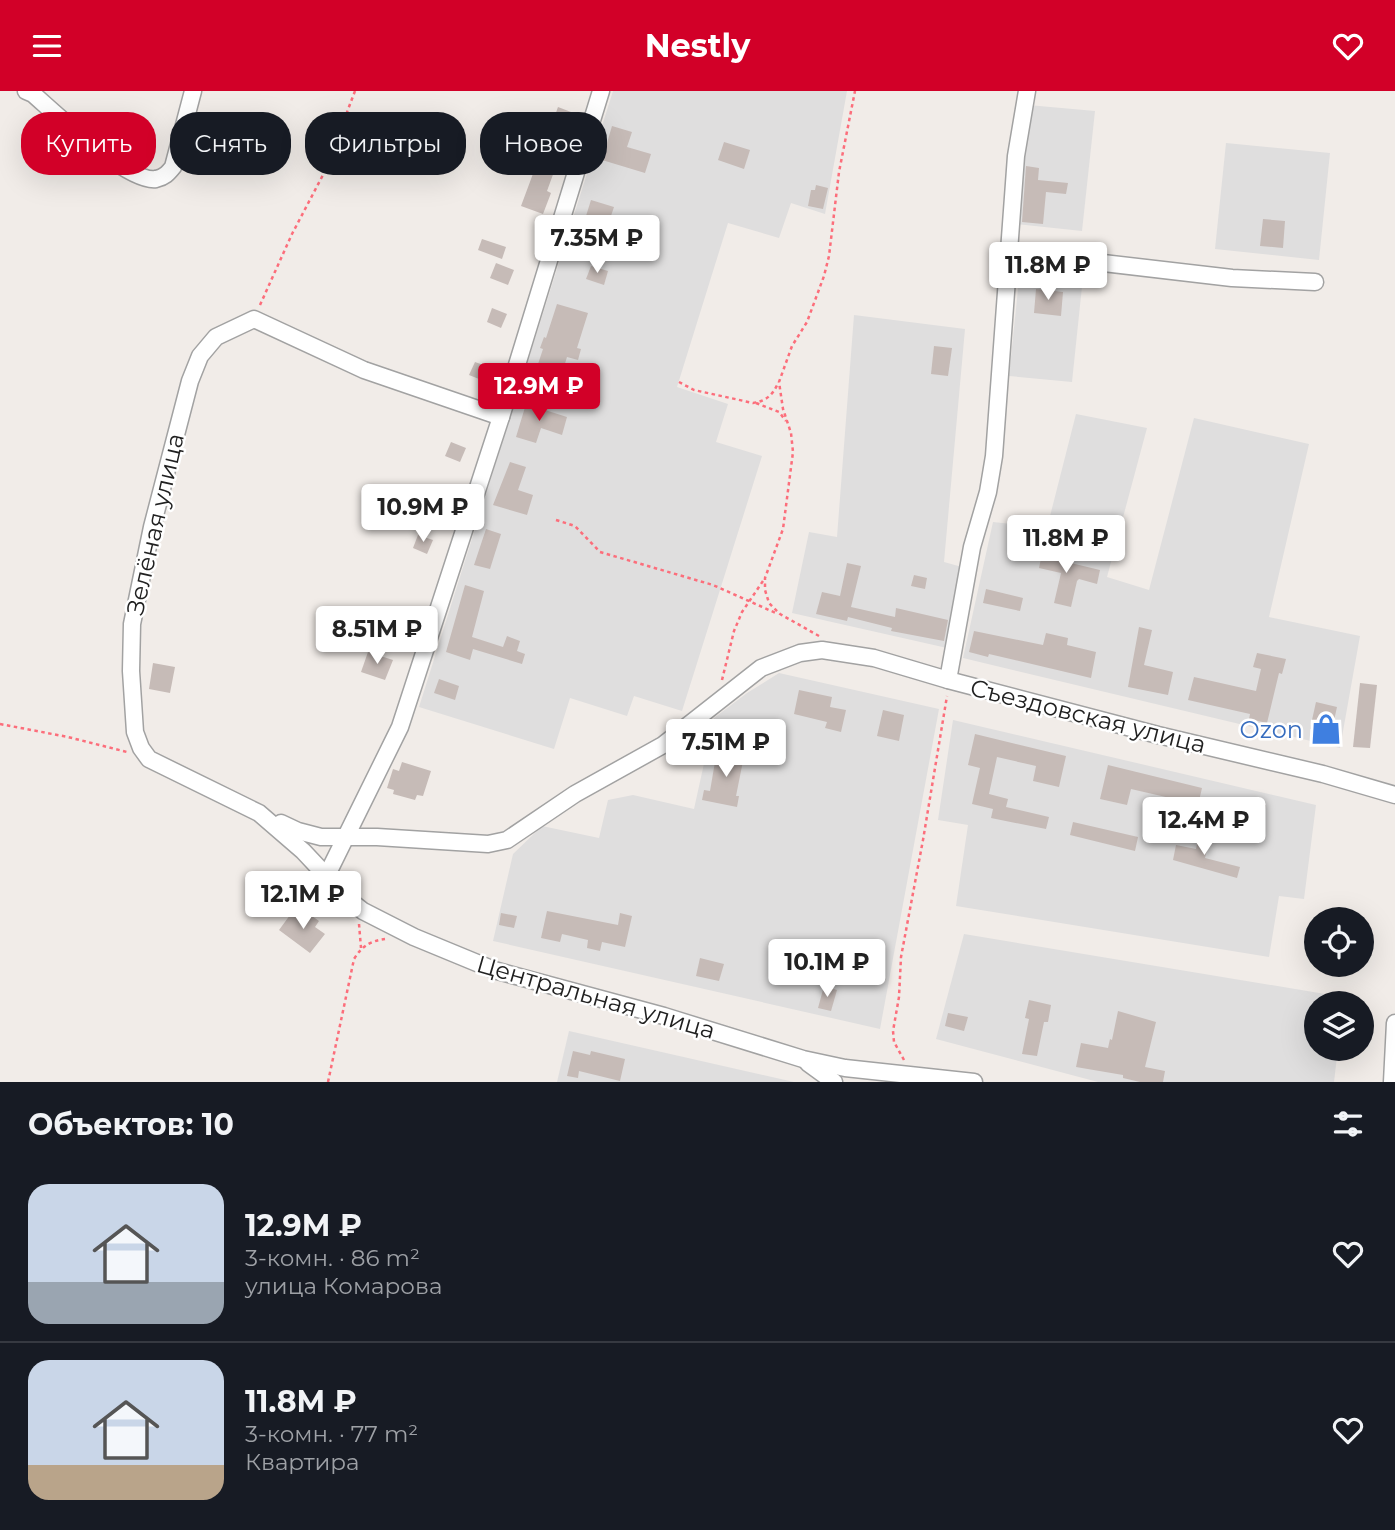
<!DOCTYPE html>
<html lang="ru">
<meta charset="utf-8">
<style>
body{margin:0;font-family:Montserrat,sans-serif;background:#20242c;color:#f1f3f6;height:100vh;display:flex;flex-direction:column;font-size:26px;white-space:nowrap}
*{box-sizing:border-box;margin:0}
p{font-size:23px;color:#9ea1a6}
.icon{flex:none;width:38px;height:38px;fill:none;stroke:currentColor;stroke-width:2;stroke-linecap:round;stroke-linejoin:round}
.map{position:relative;height:991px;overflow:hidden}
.side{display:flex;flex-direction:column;background:#171b24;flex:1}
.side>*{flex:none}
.top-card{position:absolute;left:21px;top:21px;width:700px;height:63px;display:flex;gap:14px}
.buttons{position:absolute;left:1304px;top:816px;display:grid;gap:14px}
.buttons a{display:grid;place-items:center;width:70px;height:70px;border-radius:50%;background:#171b24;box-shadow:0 7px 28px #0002;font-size:35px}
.price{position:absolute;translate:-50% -60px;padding:0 16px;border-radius:7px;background:#fff;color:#222;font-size:23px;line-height:46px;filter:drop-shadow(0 2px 4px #0008)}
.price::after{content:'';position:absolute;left:50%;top:42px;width:21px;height:16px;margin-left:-10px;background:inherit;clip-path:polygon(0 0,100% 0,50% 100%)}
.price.selected{background:#d20028;color:#fff}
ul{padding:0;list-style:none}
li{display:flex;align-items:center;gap:21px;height:175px;padding:0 28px}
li+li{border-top:2px solid #363941}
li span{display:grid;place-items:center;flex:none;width:196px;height:140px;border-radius:21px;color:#555}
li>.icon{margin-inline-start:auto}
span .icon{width:84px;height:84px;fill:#fffc;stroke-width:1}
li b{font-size:30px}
h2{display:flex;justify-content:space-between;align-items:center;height:84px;padding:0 28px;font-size:30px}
.pill{padding:0 24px;border-radius:28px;background:#171b24;box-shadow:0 7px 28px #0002;font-size:24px;line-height:63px}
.pill.selected{background:#d20028;color:#fff}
header{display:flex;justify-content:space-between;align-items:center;height:91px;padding:0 28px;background:#d20028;color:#fff;font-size:32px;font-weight:700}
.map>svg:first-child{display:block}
</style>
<header><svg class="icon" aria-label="menu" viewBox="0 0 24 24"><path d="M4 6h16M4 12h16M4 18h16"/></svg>Nestly<svg class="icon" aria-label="heart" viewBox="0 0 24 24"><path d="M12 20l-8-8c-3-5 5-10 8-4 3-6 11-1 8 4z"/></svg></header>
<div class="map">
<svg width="1395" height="991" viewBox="0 0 1395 991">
<rect width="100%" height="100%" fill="#f1ece8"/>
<g fill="#dfdede">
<polygon points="613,0 847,0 825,123 791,112 779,147 728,132 677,296 728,313 716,351 762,365 682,620 634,605 627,625 570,607 554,658 419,616"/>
<polygon points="1028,14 1095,20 1082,140 1016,133"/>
<polygon points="1226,52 1330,62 1319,169 1215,158"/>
<polygon points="1020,179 1083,186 1072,291 1009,285"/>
<polygon points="854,224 965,238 944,471 962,476 947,557 792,522 809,441 837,446"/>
<polygon points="1076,323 1147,337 1107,486 1149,499 1194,327 1309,353 1269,526 1360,545 1340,657 963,567 993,431 1047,437"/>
<polygon points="779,582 939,618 880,938 493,850 513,763 542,735 599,747 608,709 633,704 694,718 714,627 747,602"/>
<polygon points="953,629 1316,714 1304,808 1279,805 1269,866 956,815 968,734 938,729"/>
<polygon points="964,843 1343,906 1342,912 1316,912 1316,957 1338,957 1334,991 1098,991 936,948"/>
<polygon points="569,940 794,991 557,991"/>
</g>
<g fill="#c6bbb7">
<polygon points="558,16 571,21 562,46 549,41"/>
<polygon points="612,35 632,41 627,56 651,63 645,82 602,69"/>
<polygon points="724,51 750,59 744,78 718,69"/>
<polygon points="537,72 555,78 547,100 551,102 543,123 521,115"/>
<polygon points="1026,75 1039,77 1038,89 1068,92 1066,103 1046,101 1043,133 1022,131"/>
<polygon points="816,94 828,97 823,118 808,115 811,99 815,99"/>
<polygon points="591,109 614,116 602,151 580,144"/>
<polygon points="1263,128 1285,130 1283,157 1260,155"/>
<polygon points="482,148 506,156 502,168 478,159"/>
<polygon points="496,172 514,179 508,194 490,187"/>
<polygon points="591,175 608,180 604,194 586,188"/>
<polygon points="1036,198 1063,201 1061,225 1034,222"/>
<polygon points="557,213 588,222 577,257 581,258 578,269 567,266 558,295 533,288 543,258 540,257 544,246 546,247"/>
<polygon points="492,217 507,223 501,237 487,231"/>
<polygon points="934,255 952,257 948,285 931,283"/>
<polygon points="475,271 489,276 484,290 469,284"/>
<polygon points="526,313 567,326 562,344 541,337 536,352 516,346"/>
<polygon points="451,351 466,357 460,371 445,365"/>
<polygon points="510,371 526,376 518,399 533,404 527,424 493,414"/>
<polygon points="486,438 501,443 490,478 474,474"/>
<polygon points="418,444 433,449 427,463 413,457"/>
<polygon points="1044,453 1057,456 1054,468 1100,479 1097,493 1079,488 1077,490 1071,516 1054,512 1061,482 1039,477"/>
<polygon points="847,472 861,475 851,516 895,526 896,517 948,529 944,550 891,540 892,537 848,526 847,530 816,523 822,501 840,505"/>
<polygon points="914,484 927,487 925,498 911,495"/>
<polygon points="465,494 484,500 472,546 503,556 507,545 520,550 517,560 525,563 522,573 473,558 470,569 446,561"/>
<polygon points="986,498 1023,507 1020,520 983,512"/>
<polygon points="1139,536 1152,539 1144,574 1173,581 1168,604 1128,596"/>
<polygon points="974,540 1043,554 1046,542 1068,547 1067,554 1096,561 1091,587 989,563 988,566 969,561"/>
<polygon points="368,561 393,569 385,589 361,581"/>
<polygon points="1257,562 1286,568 1282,583 1279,582 1267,632 1249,628 1250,623 1188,609 1194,586 1256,600 1261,578 1253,576"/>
<polygon points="153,572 175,576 170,602 149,598"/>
<polygon points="439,588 459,595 455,609 434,602"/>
<polygon points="1360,592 1377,594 1370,657 1353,656"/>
<polygon points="799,599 832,606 830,616 846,619 841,641 825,637 827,631 794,623"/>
<polygon points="1316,611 1337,616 1331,643 1310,638"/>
<polygon points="883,619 904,624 899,650 877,645"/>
<polygon points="975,643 1066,665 1059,696 1033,690 1036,675 997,666 989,703 1008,708 1006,716 1049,726 1046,738 991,727 993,718 972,713 980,677 968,674"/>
<polygon points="726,656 745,660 736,705 739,705 737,716 702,709 704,699 710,700 716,665 724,667"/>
<polygon points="402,671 431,680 423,705 417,704 415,709 393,703 394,699 387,697 393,678 399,680"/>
<polygon points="1108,674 1202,697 1194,731 1166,724 1170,707 1131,698 1127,714 1100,708"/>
<polygon points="1239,708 1266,714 1258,748 1231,742"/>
<polygon points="1073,731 1138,746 1135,760 1070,744"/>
<polygon points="1200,739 1211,742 1205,767 1240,776 1237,787 1173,769 1176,754 1196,758"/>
<polygon points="293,820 306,829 309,823 319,830 315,836 325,843 310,862 279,839"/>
<polygon points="547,820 618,834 620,822 632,825 625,856 602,851 600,860 587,857 588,849 562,843 560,851 541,847"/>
<polygon points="501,822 517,825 514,837 499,834"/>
<polygon points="700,867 724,873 719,890 696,885"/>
<polygon points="824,895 837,899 831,920 818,917"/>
<polygon points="1029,909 1051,914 1048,931 1044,931 1037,965 1022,963 1029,928 1025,927"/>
<polygon points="1118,920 1156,931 1145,976 1165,980 1163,991 1140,991 1123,987 1123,984 1076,976 1081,952 1108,957 1110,948 1112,949"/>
<polygon points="948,922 968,926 964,940 945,935"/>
<polygon points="573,960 590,964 591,960 625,968 620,990 579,980 578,987 567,985"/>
</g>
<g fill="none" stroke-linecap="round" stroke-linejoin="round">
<defs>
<g id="minor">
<path d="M26,0L33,3C56,23 128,92 156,88C165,86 168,82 173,76L193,0"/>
<polyline points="1009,161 1232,187 1315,191"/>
<polyline points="501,326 364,279 254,228 216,246 200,265 190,290 152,436 132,533 131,580 135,641 141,657 149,668 259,722 303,760 349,809 363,820 414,846 494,879 664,925 803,968 845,977 974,991"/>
<polyline points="948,589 972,456 988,401 994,365 1016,65 1027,0"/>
<polyline points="281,732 298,740 321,746 377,746 488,753 507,749 575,703 663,654 761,577 800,562 822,559 874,567 948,589 1158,644 1323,683 1395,704"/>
<polyline points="327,784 400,636 501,326 601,0"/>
<polyline points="808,972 834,991"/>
<polyline points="1392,991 1395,932"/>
</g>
</defs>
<use href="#minor" stroke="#a2a2a2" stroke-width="19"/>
<g stroke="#fc6e7b" stroke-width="2.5" stroke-dasharray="3.5 3.5" stroke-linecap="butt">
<polyline points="260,214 292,143 324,82 355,0"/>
<path d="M679,291L694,299L753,312C766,310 773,304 778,292"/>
<polyline points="756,312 779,321 786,330"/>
<polyline points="556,429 575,435 600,461 713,494 778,523"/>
<polyline points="819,545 780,523 769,512 765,499 765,487 783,438 793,361 791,342 783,318 779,291 792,255 807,231 824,185 829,165 839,81 855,0"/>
<polyline points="722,589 734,540 742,521 765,487"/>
<polyline points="0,633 68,646 127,661"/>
<polyline points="359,833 361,857"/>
<polyline points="904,969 894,951 893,940 899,906 901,866 923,749 947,605"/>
<path d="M328,991L354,868C362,855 370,850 385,848"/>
</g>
<use href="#minor" stroke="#fff" stroke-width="16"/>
</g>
<defs>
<symbol id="shop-bare" viewBox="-9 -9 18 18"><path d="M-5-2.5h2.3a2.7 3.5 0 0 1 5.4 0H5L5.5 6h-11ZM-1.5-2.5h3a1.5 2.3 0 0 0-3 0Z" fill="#3f7fe0" stroke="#fff" stroke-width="2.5" paint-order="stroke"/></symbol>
</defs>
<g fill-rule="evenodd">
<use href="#shop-bare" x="1304" y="616" width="44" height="44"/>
</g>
<g text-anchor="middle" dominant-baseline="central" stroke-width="5" stroke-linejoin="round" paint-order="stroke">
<g font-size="24" fill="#212121" stroke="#fff">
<text transform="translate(155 433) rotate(-77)">Зелёная улица</text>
<text transform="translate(1088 625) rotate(14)">Съездовская улица</text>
<text transform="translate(596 906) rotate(16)">Центральная улица</text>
</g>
<g font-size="24" fill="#366cbe" stroke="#fff" text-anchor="end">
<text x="1303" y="638">Ozon</text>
</g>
</g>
</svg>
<div class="buttons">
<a><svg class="icon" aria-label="locate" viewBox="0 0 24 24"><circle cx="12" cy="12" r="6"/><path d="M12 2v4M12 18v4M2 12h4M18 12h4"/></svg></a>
<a><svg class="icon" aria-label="layers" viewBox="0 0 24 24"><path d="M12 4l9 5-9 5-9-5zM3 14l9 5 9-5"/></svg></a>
</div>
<b class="price" style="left:597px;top:184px">7.35M ₽</b>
<b class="price" style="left:1048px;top:211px">11.8M ₽</b>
<b class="price selected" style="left:539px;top:332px">12.9M ₽</b>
<b class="price" style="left:423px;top:453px">10.9M ₽</b>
<b class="price" style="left:1066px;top:484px">11.8M ₽</b>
<b class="price" style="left:377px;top:575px">8.51M ₽</b>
<b class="price" style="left:726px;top:688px">7.51M ₽</b>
<b class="price" style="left:1204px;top:766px">12.4M ₽</b>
<b class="price" style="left:303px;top:840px">12.1M ₽</b>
<b class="price" style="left:827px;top:908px">10.1M ₽</b>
<div class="top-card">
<a class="pill selected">Купить</a>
<a class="pill">Снять</a>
<a class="pill">Фильтры</a>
<a class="pill">Новое</a>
</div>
</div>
<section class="side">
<h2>Объектов: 10<svg class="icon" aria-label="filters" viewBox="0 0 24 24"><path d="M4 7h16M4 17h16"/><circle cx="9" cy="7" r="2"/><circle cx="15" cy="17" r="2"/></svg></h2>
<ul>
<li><span style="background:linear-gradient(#c9d6e8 70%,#9aa5b1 0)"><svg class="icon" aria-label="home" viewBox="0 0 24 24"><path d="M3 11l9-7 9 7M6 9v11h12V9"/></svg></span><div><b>12.9M ₽</b><p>3-комн. · 86 m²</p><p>улица Комарова</p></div><svg class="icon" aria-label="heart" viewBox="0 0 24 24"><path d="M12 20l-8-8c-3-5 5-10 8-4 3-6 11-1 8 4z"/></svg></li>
<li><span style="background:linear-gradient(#c9d6e8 75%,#b9a48a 0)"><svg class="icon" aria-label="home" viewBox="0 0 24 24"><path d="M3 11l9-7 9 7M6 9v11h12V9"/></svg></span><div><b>11.8M ₽</b><p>3-комн. · 77 m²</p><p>Квартира</p></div><svg class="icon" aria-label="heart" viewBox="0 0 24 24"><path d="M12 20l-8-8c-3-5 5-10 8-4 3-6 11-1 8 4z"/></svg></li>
</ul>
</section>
